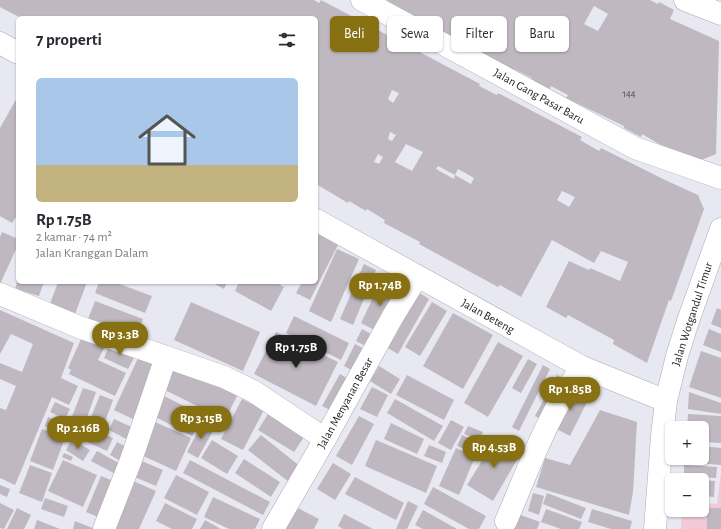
<!DOCTYPE html>
<html lang="id">
<meta charset="utf-8">
<style>
body{margin:0;font-family:"Alegreya Sans",sans-serif;background:#f7f7f7;color:#2b2b33;height:100vh;display:flex;flex-direction:column;font-size:15px;white-space:nowrap}
*{box-sizing:border-box;margin:0}
p{font-size:13px;color:#7c7c81}
.icon{flex:none;width:22px;height:22px;fill:none;stroke:currentColor;stroke-width:2;stroke-linecap:round;stroke-linejoin:round}
.map{position:relative;flex:1;overflow:hidden}
.panel{position:absolute;left:16px;top:16px;width:302px;height:268px;display:flex;flex-direction:column;background:#fff;border-radius:6px;box-shadow:0 1px 3px #0004}
.panel>*{flex:none}
.top-card{position:absolute;left:330px;top:16px;width:331px;height:36px;display:flex;gap:8px}
.fabs{position:absolute;left:665px;top:421px;display:grid;gap:8px}
.fabs a{display:grid;place-items:center;width:44px;height:44px;border-radius:6px;background:#fff;box-shadow:0 1px 3px #0004;font-size:20px}
.price{position:absolute;translate:-50% -34px;padding:0 9px;border-radius:14px;background:#877112;color:#fff;font-size:13px;line-height:26px;filter:drop-shadow(0 1px 2px #0008)}
.price::after{content:'';position:absolute;left:50%;top:24px;width:12px;height:9px;margin-left:-6px;background:inherit;clip-path:polygon(0 0,100% 0,50% 100%)}
.price.active{background:#222;color:#fff}
ul{padding:0;list-style:none}
li{display:grid;align-content:center;gap:8px;height:212px;padding:0 20px}
li span{display:grid;place-items:center;height:124px;border-radius:6px;color:#555}
li>.icon{margin-inline-start:auto}
span .icon{width:72px;height:72px;fill:#fffc;stroke-width:1}
li b{font-size:17px}
h2{display:flex;justify-content:space-between;align-items:center;height:48px;padding:0 20px;font-size:17px}
.tag{padding:0 14px;border-radius:6px;background:#fff;box-shadow:0 1px 3px #0004;font-size:14px;line-height:36px}
.tag.active{background:#877112;color:#fff}
.map>svg:first-child{display:block}
</style>
<div class="map">
<svg width="721" height="529" viewBox="0 0 721 529">
<rect width="100%" height="100%" fill="#e8e8f2"/>
<polygon fill="#f1c9d8" points="721,472 721,529 681,529 682,510 702,510 702,503 717,504"/>
<g fill="#bfb8c0" fill-rule="evenodd">
<path d="M0,0H314L319,3L321,0L480,84L479,86L497,95L498,93L582,137L580,140L599,151L601,148L665,180L698,195L704,209L671,301L669,300L647,363L613,344L614,340L568,315L566,318L546,307L569,261L589,270L590,268L620,281L628,262L601,251L594,263L552,240L521,297L500,285L498,287L419,244L420,242L384,223L385,220L367,209L366,211L349,201L348,203L316,184V18H21L0,7ZM392,90L399,93L393,103L388,99ZM390,132L396,135L392,141L388,139ZM406,144L423,152L412,171L395,162ZM378,154L383,157L379,164L374,162ZM438,166L455,175L458,169L474,178L471,184L455,175L454,179L436,169ZM562,191L575,197L569,207L557,200Z"/>
<path d="M388,0H650L658,4L659,2L674,10L670,19L719,41L716,154L699,161L659,144L642,134L641,137L624,128V126L566,98L568,95L551,86L550,89L531,80L532,78L514,69L511,74L438,35L442,27L426,18L423,22L387,3ZM594,6L608,14L598,31L584,24Z"/>
<polygon points="18,96 18,214 12,223 0,216 0,128"/>
<polygon points="316,230 340,241 310,300 296,293 302,282 316,282"/>
<polygon points="2,232 18,239 18,245 0,284 0,237"/>
<polygon points="337,249 359,259 331,322 309,311"/>
<polygon points="364,264 376,270 353,325 340,319"/>
<polygon points="18,279 18,282 44,282 39,296 15,289"/>
<polygon points="381,281 400,291 380,333 361,323"/>
<polygon points="58,282 87,282 75,314 50,304"/>
<polygon points="99,282 114,282 152,296 145,313 95,293"/>
<polygon points="211,282 227,282 224,289"/>
<polygon points="239,282 275,282 284,287 271,311 235,291"/>
<polygon points="418,292 429,299 398,354 386,347"/>
<polygon points="95,301 143,319 136,337 88,319"/>
<polygon points="191,302 260,332 243,371 174,340"/>
<polygon points="432,302 447,311 420,356 405,347"/>
<polygon points="717,308 721,310 721,328 711,324"/>
<polygon points="0,310 74,343 61,378 78,386 69,405 52,397 15,485 0,478 0,408 6,410 16,386 0,379 0,363 22,372 33,344 11,334 0,354"/>
<polygon points="453,313 493,335 463,389 423,366"/>
<polygon points="294,316 349,343 341,360 286,333"/>
<polygon points="362,329 375,336 369,348 356,341"/>
<polygon points="709,329 721,334 721,352 703,345"/>
<polygon points="276,332 338,362 316,406 254,374"/>
<polygon points="82,337 104,348 98,360 126,373 115,396 69,374 71,370 68,368"/>
<polygon points="111,342 136,354 128,369 104,358"/>
<polygon points="498,342 523,356 488,417 464,403"/>
<polygon points="355,344 368,351 357,373 344,366"/>
<polygon points="701,351 721,358 721,398 689,387"/>
<polygon points="139,356 162,366 137,421 114,410"/>
<polygon points="528,359 537,364 521,393 512,388"/>
<polygon points="176,362 239,392 225,420 163,389"/>
<polygon points="543,365 550,369 519,431 512,427"/>
<polygon points="379,366 400,379 391,394 370,381"/>
<polygon points="340,374 352,381 334,412 322,406"/>
<polygon points="407,375 454,400 444,420 396,395"/>
<polygon points="557,375 568,381 546,422 535,416"/>
<polygon points="372,387 388,395 377,417 360,409"/>
<polygon points="571,387 590,396 570,436 551,426"/>
<polygon points="83,388 96,392 85,423 71,419"/>
<polygon points="689,392 721,403 721,414 688,409"/>
<polygon points="100,395 113,400 103,427 89,422"/>
<polygon points="162,395 202,415 192,436 152,415"/>
<polygon points="242,399 264,410 243,450 221,439"/>
<polygon points="395,399 443,426 434,441 387,413"/>
<polygon points="55,402 70,409 65,419 50,412"/>
<polygon points="600,410 637,422 633,492 629,515 536,487 545,458 570,465"/>
<polygon points="268,414 304,437 294,452 258,430"/>
<polygon points="688,414 721,416 721,443 702,442 702,428 687,428"/>
<polygon points="359,416 374,424 352,465 336,456"/>
<polygon points="48,417 66,425 62,433 45,426"/>
<polygon points="114,419 134,428 128,440 109,430"/>
<polygon points="451,420 464,427 451,450 438,443"/>
<polygon points="78,422 113,438 107,451 72,435"/>
<polygon points="155,422 191,438 176,471 139,454"/>
<polygon points="203,422 214,429 198,458 187,452"/>
<polygon points="391,423 424,439 417,454 384,439"/>
<polygon points="468,426 483,432 479,440 464,434"/>
<polygon points="42,429 65,438 53,470 30,461"/>
<polygon points="261,435 301,467 289,482 248,450"/>
<polygon points="462,435 477,442 472,452 457,446"/>
<polygon points="496,438 521,453 493,501 467,485"/>
<polygon points="72,439 90,450 83,461 66,450"/>
<polygon points="212,440 238,456 227,474 201,458"/>
<polygon points="376,440 437,466 426,493 365,466"/>
<polygon points="117,442 130,449 124,463 110,455"/>
<polygon points="429,445 446,452 442,463 424,456"/>
<polygon points="702,446 721,448 721,465 684,462 684,458 702,458"/>
<polygon points="456,448 475,457 459,495 439,486"/>
<polygon points="97,451 124,466 119,476 91,461"/>
<polygon points="64,453 73,457 71,461 62,457"/>
<polygon points="137,459 163,470 156,486 130,475"/>
<polygon points="244,459 280,482 271,497 235,473"/>
<polygon points="63,460 97,475 83,507 48,491"/>
<polygon points="190,460 270,502 263,515 183,473"/>
<polygon points="333,463 351,474 335,500 317,489"/>
<polygon points="30,465 52,473 42,502 19,493"/>
<polygon points="684,465 717,467 716,478 684,476"/>
<polygon points="176,475 209,492 197,515 164,498"/>
<polygon points="101,476 119,483 103,519 86,512"/>
<polygon points="355,477 404,503 396,520 345,494"/>
<polygon points="702,480 715,481 714,497 702,496"/>
<polygon points="133,481 156,491 139,529 111,529"/>
<polygon points="0,485 10,489 7,497 0,494"/>
<polygon points="433,487 486,516 479,529 469,529 424,504"/>
<polygon points="533,493 544,496 539,515 528,511"/>
<polygon points="547,493 586,508 581,519 543,504"/>
<polygon points="213,497 260,519 255,529 229,529 204,517"/>
<polygon points="45,498 68,506 64,517 41,509"/>
<polygon points="408,501 418,506 407,529 396,529"/>
<polygon points="0,503 14,510 4,529 0,528"/>
<polygon points="165,503 197,519 192,529 172,529 156,521"/>
<polygon points="288,503 319,519 314,529 275,529"/>
<polygon points="17,508 31,515 24,529 7,529"/>
<rect x="707" y="508" width="14" height="21"/>
<polygon points="546,509 582,522 579,529 561,529 541,522"/>
<polygon points="592,509 632,521 630,529 611,529 588,522"/>
<polygon points="423,510 457,529 423,529 415,525"/>
<polygon points="515,513 540,522 537,529 509,529"/>
<polygon points="344,514 373,529 343,529 338,526"/>
<polygon points="37,520 60,529 34,529"/>
<polygon points="205,520 221,529 200,529"/>
<polygon points="75,521 95,529 73,529"/>
</g>
<g fill="none" stroke-linecap="round" stroke-linejoin="round">
<defs>
<g id="street">
<polyline points="362,0 635,148 721,178"/>
<polyline points="685,0 721,14"/>
<polyline points="0,294 79,327 224,377 253,391 325,439"/>
<path d="M506,521C529,468 548,413 582,367"/>
<polyline points="104,529 131,460 166,357"/>
<polyline points="273,529 325,439 393,316 417,277"/>
</g>
<g id="secondary">
<polyline points="0,43 18,53"/>
<polyline points="316,220 582,367 666,401"/>
<polyline points="655,529 662,436 666,401 677,356 688,321 721,229"/>
</g>
</defs>
<use href="#street" stroke="#ababb4" stroke-width="23"/>
<use href="#secondary" stroke="#ababb4" stroke-width="23"/>
<use href="#street" stroke="#fff" stroke-width="22"/>
<use href="#secondary" stroke="#fff" stroke-width="22"/>
</g>
<g text-anchor="middle" dominant-baseline="central" stroke-width="3" stroke-linejoin="round" paint-order="stroke">
<g font-size="10" fill="#4c494e">
<text x="629" y="94">144</text>
</g>
<g font-size="12" fill="#252428" stroke="#fff">
<text transform="translate(539 96) rotate(29)">Jalan Gang Pasar Baru</text>
<text transform="translate(692 314) rotate(-72)">Jalan Wotgandul Timur</text>
<text transform="translate(488 316) rotate(29)">Jalan Beteng</text>
<text transform="translate(345 403) rotate(-61)">Jalan Menyanan Besar</text>
</g>
</g>
</svg>
<div class="fabs">
<a>+</a>
<a>−</a>
</div>
<b class="price" style="left:380px;top:307px">Rp 1.74B</b>
<b class="price" style="left:120px;top:356px">Rp 3.3B</b>
<b class="price active" style="left:296px;top:369px">Rp 1.75B</b>
<b class="price" style="left:570px;top:411px">Rp 1.85B</b>
<b class="price" style="left:201px;top:440px">Rp 3.15B</b>
<b class="price" style="left:78px;top:450px">Rp 2.16B</b>
<b class="price" style="left:494px;top:469px">Rp 4.53B</b>
<div class="top-card">
<a class="tag active">Beli</a>
<a class="tag">Sewa</a>
<a class="tag">Filter</a>
<a class="tag">Baru</a>
</div>
<section class="panel">
<h2>7 properti<svg class="icon" aria-label="filters" viewBox="0 0 24 24"><path d="M4 7h16M4 17h16"/><circle cx="9" cy="7" r="2"/><circle cx="15" cy="17" r="2"/></svg></h2>
<ul>
<li><span style="background:linear-gradient(#a9c7e8 70%,#c2b280 0)"><svg class="icon" aria-label="home" viewBox="0 0 24 24"><path d="M3 11l9-7 9 7M6 9v11h12V9"/></svg></span><div><b>Rp 1.75B</b><p>2 kamar · 74 m²</p><p>Jalan Kranggan Dalam</p></div></li>
</ul>
</section>
</div>
